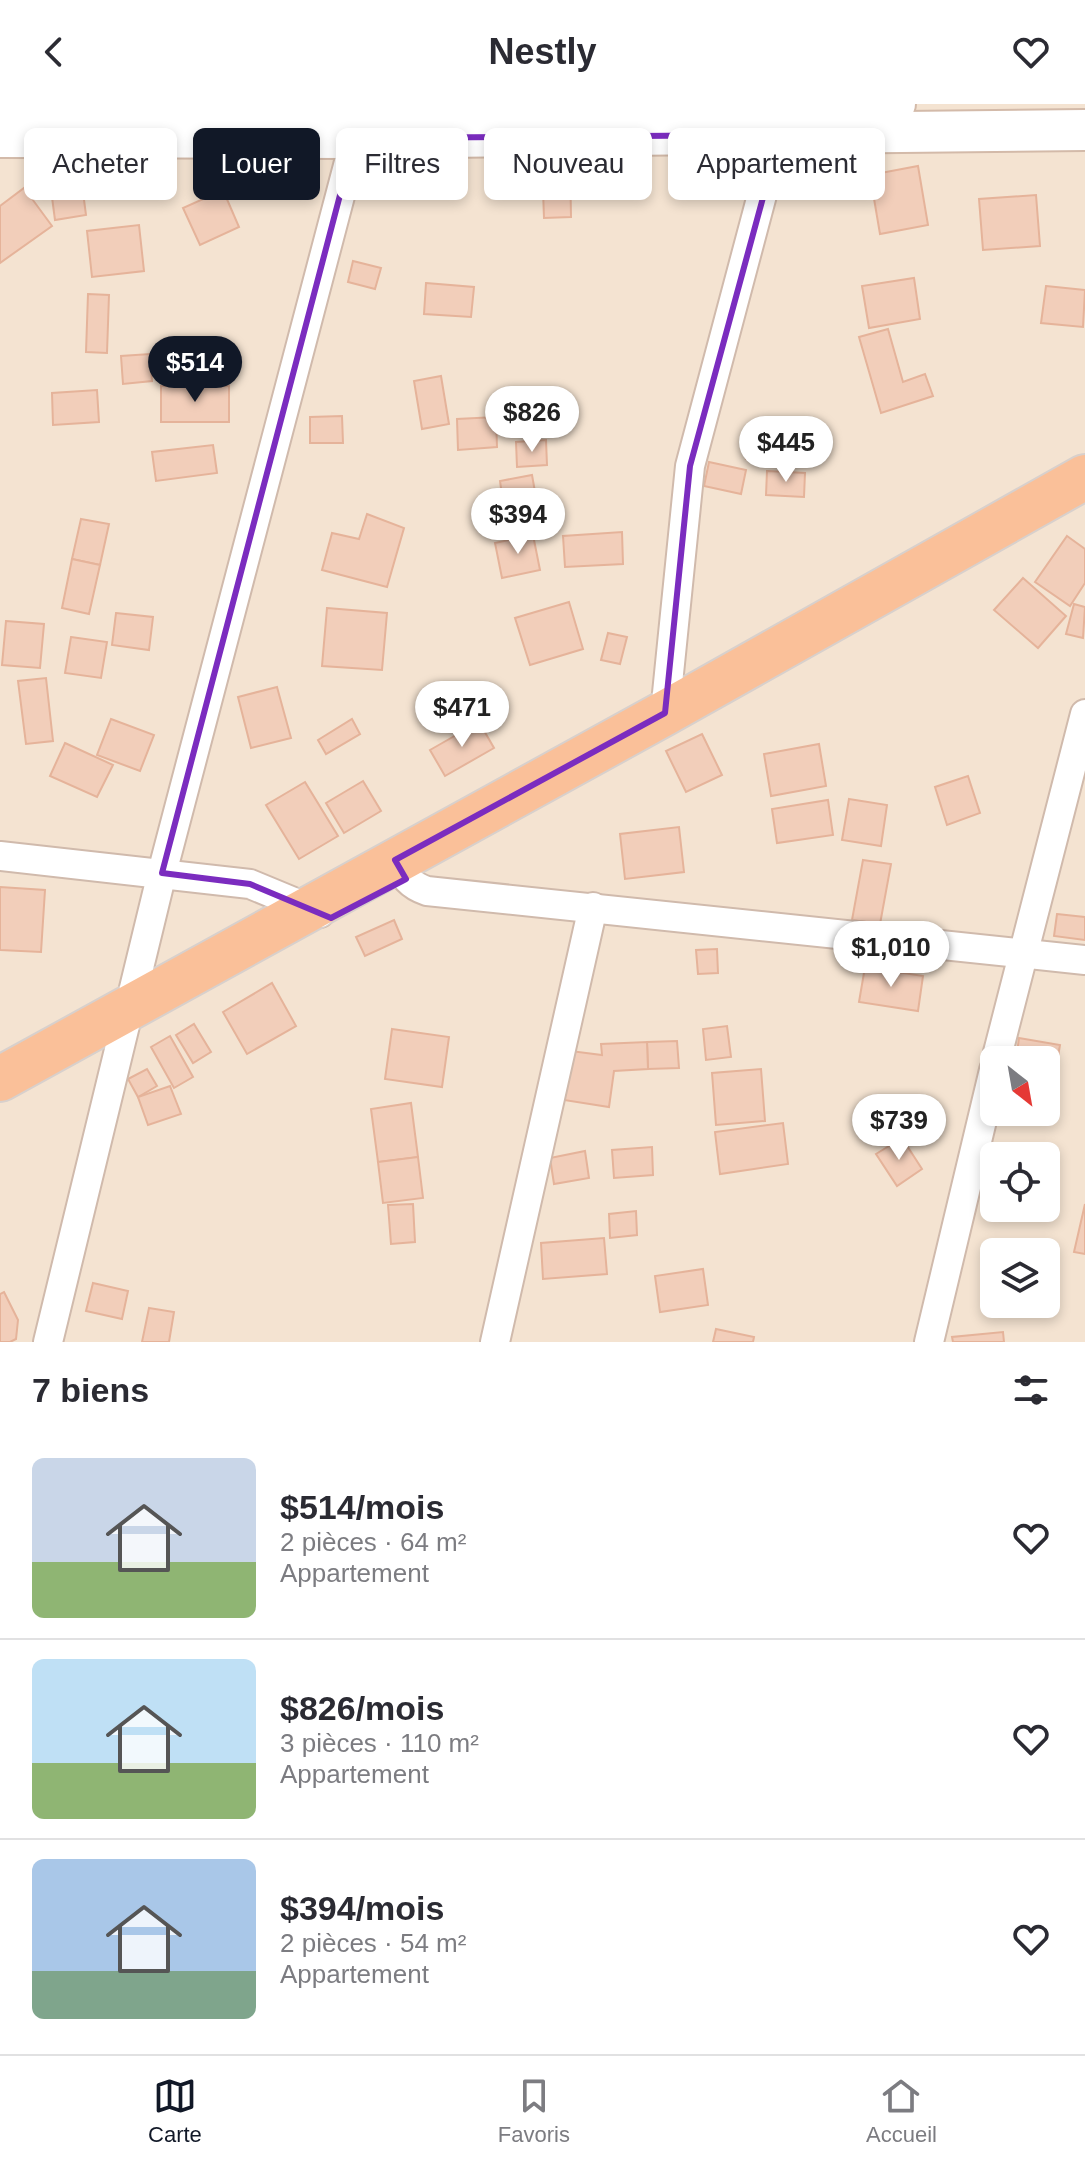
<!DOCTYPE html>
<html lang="fr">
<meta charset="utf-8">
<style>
body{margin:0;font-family:Arial,sans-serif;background:#f2f2f3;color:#2b2b33;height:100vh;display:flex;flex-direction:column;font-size:30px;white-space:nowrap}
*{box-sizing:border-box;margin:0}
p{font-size:26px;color:#7c7c81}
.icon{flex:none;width:44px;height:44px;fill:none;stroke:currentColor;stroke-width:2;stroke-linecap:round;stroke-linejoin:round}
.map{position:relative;height:1238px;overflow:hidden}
.side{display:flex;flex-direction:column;background:#fff;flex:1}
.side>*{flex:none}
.guide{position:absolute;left:24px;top:24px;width:1038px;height:72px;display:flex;gap:16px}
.needle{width:52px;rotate:149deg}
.tools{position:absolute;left:980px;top:942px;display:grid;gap:16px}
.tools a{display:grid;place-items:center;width:80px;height:80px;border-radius:12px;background:#fff;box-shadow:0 4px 12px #0003;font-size:40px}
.price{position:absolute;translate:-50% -68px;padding:0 18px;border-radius:28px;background:#fff;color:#222;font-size:26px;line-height:52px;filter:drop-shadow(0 2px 4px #0008)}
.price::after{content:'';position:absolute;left:50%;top:48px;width:24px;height:18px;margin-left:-12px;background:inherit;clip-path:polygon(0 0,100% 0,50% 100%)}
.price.current{background:#111827;color:#fff}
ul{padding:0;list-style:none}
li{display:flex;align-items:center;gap:24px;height:200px;padding:0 32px}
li+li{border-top:2px solid #e1e1e2}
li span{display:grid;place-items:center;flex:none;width:224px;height:160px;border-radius:12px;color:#555}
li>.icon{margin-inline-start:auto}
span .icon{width:96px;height:96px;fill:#fffc;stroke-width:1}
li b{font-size:34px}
h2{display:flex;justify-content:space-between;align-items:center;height:96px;padding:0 32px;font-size:34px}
.chip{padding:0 28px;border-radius:12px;background:#fff;box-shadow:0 4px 12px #0003;font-size:28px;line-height:72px}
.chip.current{background:#111827;color:#fff}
header{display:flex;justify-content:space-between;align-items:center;height:104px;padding:0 32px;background:#fff;font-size:36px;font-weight:800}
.dock{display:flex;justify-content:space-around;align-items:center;height:112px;border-top:2px solid #e1e1e2;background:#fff;font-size:22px;color:#7c7c81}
.dock a{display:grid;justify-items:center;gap:4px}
.dock .current{color:#111827}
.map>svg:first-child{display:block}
</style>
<header><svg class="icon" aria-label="back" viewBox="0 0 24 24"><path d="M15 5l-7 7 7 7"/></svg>Nestly<svg class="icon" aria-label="heart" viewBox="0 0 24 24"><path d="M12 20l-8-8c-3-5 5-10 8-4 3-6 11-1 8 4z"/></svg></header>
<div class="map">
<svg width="1085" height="1238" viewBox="0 0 1085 1238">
<rect width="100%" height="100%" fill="#fcf1e3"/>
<path fill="#f4e3d1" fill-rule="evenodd" d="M0,0H1085V1238H0ZM994,956H1046V1008H994ZM994,1052H1046V1104H994ZM994,1148H1046V1200H994Z"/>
<g fill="#f2ceba" stroke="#e5b39a" stroke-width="2">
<polygon points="570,57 571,113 544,114 542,58"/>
<polygon points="918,62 928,121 880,130 870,71"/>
<polygon points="81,73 86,111 55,116 50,78"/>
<polygon points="24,84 52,122 0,159 0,102"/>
<polygon points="223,86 239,123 200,141 183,104"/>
<polygon points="1036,91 1040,142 983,146 979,95"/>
<polygon points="139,121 144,167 92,173 87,127"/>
<polygon points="353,157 381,164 375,185 348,178"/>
<polygon points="914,174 920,215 869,224 862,182"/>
<polygon points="426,179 474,183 471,213 424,210"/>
<polygon points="1046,182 1085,186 1083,223 1041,219"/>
<polygon points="88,190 109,191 107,249 86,248"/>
<polygon points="888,225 903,278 925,270 933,292 881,309 859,233"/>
<polygon points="150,250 152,277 123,280 121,252"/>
<polygon points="441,272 449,320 422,325 414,277"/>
<rect x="161" y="282" width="68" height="36"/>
<polygon points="97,286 99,318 53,321 52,289"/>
<polygon points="552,288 556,327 521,330 517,292"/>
<polygon points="342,312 343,339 310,339 310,313"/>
<polygon points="496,313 497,343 458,346 457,315"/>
<polygon points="751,331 778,337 772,361 746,355"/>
<polygon points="546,336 547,361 517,363 516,338"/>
<polygon points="213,341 217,369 156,377 152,348"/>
<polygon points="709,358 746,366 741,390 704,382"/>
<polygon points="767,367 805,369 804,393 766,391"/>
<polygon points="532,371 537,399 504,405 500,377"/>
<polygon points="367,410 404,424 387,483 322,466 332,429 359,435"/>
<polygon points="81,415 109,420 100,461 72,455"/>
<polygon points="622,428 623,460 565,463 563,432"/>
<polygon points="533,431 540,466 502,474 495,439"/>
<polygon points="1067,432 1085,445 1085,479 1070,502 1035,478"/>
<polygon points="72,455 100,461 89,510 62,504"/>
<polygon points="1023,474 1066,512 1038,544 994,506"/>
<polygon points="569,498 583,545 530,561 515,514"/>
<polygon points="1074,500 1085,503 1083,534 1066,530"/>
<polygon points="327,504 387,509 382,566 322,562"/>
<polygon points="116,509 153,513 149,546 112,541"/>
<polygon points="6,517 44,520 40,564 2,561"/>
<polygon points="608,529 627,533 620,560 601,556"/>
<polygon points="71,533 107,538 101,574 65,569"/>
<polygon points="46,574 53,637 26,640 18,577"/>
<polygon points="277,583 291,634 251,644 238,593"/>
<polygon points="111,615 154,631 140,667 97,651"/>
<polygon points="352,615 360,630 326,650 318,636"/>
<polygon points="479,618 494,644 445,672 430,646"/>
<polygon points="702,630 722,671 686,688 666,647"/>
<polygon points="65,639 113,661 97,693 50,672"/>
<polygon points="819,640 826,682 771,692 764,650"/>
<polygon points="968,672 980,709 947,721 935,683"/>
<polygon points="363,677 381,707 344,729 326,699"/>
<polygon points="305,678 338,732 299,755 266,701"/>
<polygon points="849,695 887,701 881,742 842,736"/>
<polygon points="828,696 833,731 777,739 772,705"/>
<polygon points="679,723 684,768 625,775 620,730"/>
<polygon points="863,756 891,760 880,820 852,816"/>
<polygon points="0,783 45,786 41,848 0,846"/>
<polygon points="1057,810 1085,813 1085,836 1054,832"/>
<polygon points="394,816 402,835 365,852 356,833"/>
<polygon points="717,845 718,869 698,870 696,846"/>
<polygon points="865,863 923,872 918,907 859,898"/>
<polygon points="272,879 296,922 247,950 223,908"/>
<polygon points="194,920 211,948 193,959 176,931"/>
<polygon points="727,922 731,953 706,956 703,925"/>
<polygon points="392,925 449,933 442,983 385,975"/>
<polygon points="170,932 193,973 174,984 151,943"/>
<polygon points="1019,934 1060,941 1055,970 1046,969 1046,956 1016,956"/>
<polygon points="677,937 679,964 648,965 647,938"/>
<polygon points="647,938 648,965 614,967 609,1003 564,996 571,947 602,951 601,940"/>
<polygon points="147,965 157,982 138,993 128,975"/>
<polygon points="761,965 765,1017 716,1021 712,969"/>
<polygon points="170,982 181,1010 148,1021 138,993"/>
<polygon points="411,999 418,1053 378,1058 371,1005"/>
<polygon points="930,1007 932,1025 886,1030 884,1012"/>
<polygon points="783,1019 788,1060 720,1070 715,1028"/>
<polygon points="902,1034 922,1065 897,1082 876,1050"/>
<polygon points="652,1043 653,1071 614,1074 612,1046"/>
<polygon points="585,1047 589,1074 554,1080 550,1054"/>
<polygon points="418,1053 423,1094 383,1099 378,1058"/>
<polygon points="413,1100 415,1138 391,1140 388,1101"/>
<polygon points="1085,1100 1085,1150 1074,1148"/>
<polygon points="636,1107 637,1131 610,1134 609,1110"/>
<polygon points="604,1134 607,1170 543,1175 541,1139"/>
<polygon points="703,1165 708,1201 660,1208 655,1172"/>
<polygon points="93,1179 128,1187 122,1215 86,1207"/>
<polygon points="4,1188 18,1216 16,1235 10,1238 0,1238 0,1190"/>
<polygon points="149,1204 174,1208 169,1238 142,1238"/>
<polygon points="716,1225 754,1233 753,1238 713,1238"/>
<polygon points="1003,1228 1004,1238 953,1238 952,1233"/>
</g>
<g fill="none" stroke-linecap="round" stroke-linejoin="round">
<defs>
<g id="minor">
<polyline points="665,609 690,362 783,12"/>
<polyline points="0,752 250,780 320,809"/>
<path d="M395,756C404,772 409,781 427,787L1085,856"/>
<polyline points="996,956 1085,610"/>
<polyline points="48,1238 162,769 360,16"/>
<polyline points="495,1238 593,803"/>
<polyline points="929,1238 994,966"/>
</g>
<g id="secondary">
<polyline points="13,0 131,3 895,0"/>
<polyline points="0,33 355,34 1085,26"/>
</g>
<polyline id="trunk" points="0,975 665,609 1085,373"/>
</defs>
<use href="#minor" stroke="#d0baac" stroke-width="32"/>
<use href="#secondary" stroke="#d3baa9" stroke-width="44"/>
<use href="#trunk" stroke="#d8d0cc" stroke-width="48"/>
<use href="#minor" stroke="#fff" stroke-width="28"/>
<use href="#secondary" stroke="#fff" stroke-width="40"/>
<use href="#trunk" stroke="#fac099" stroke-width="44"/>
</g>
<path fill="none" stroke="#7b2cbf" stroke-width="6" stroke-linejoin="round" d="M780,31L690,362L665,609L395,756L406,775L331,814L250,780L162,769L355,34Z"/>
</svg>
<div class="tools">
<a><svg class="needle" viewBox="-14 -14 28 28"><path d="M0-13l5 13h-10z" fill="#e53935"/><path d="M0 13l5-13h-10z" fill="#7c7c81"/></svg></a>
<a><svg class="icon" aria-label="locate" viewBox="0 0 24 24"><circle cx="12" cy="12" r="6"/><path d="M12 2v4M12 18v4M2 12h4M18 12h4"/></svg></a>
<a><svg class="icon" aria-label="layers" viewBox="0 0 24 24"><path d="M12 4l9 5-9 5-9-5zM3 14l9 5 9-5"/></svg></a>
</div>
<b class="price current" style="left:195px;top:300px">$514</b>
<b class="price" style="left:532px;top:350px">$826</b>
<b class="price" style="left:786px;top:380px">$445</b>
<b class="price" style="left:518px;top:452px">$394</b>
<b class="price" style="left:462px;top:645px">$471</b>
<b class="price" style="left:891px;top:885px">$1,010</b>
<b class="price" style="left:899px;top:1058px">$739</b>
<div class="guide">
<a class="chip">Acheter</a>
<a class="chip current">Louer</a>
<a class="chip">Filtres</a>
<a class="chip">Nouveau</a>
<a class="chip">Appartement</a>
</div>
</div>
<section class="side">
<h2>7 biens<svg class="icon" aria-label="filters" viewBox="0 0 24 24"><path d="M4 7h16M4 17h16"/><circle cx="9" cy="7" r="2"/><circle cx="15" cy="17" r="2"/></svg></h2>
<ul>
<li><span style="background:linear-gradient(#c9d6e8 65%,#8fb573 0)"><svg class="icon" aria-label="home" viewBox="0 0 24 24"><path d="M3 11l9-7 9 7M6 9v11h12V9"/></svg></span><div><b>$514/mois</b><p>2 pièces · 64 m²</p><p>Appartement</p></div><svg class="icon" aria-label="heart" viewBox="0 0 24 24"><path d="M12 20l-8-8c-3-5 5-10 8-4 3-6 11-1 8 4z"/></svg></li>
<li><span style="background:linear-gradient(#bfe0f5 65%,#8fb573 0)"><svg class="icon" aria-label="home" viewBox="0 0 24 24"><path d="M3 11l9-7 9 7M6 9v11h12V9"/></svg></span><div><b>$826/mois</b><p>3 pièces · 110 m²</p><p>Appartement</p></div><svg class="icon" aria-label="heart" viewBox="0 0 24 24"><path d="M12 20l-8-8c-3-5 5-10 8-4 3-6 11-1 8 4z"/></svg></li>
<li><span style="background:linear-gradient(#a9c7e8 70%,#7fa58c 0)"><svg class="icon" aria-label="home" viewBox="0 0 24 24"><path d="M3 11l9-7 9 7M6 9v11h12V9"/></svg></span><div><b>$394/mois</b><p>2 pièces · 54 m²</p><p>Appartement</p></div><svg class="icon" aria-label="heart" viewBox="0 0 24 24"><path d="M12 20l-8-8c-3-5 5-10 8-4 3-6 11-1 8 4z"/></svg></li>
</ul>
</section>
<nav class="dock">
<a class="current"><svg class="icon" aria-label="map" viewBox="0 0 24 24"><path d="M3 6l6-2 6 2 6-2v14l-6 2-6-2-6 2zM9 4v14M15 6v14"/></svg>Carte</a>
<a><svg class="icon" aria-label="saved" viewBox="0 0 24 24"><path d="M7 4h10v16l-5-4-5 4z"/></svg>Favoris</a>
<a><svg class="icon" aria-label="home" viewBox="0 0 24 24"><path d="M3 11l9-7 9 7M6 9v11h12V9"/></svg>Accueil</a>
</nav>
